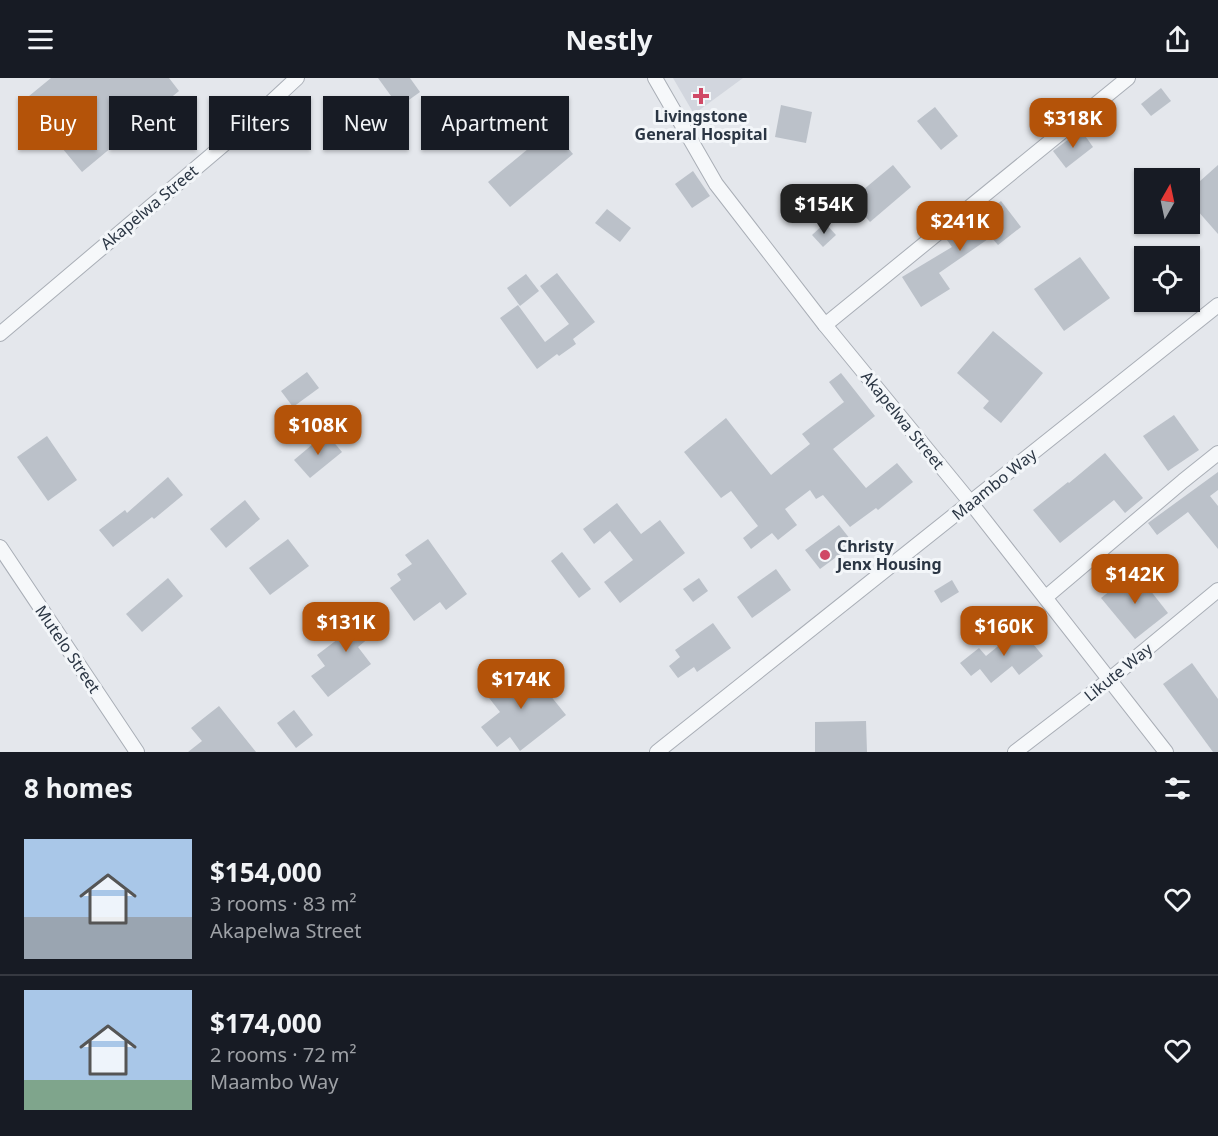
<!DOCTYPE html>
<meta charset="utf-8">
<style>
body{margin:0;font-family:"Noto Sans",sans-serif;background:#242831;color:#f1f3f6;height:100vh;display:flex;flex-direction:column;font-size:22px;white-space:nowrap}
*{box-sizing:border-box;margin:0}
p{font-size:20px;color:#9ea1a6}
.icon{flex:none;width:33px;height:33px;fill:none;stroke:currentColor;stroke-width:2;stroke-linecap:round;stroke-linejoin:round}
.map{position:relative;height:674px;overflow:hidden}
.panel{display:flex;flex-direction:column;background:#171b24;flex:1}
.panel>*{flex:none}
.guide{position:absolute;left:18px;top:18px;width:600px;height:54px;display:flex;gap:12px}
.needle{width:39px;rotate:9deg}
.buttons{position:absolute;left:1134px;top:90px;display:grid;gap:12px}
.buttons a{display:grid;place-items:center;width:66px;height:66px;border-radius:0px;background:#171b24;box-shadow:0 2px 4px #0004;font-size:30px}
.price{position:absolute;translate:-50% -51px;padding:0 14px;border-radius:12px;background:#b45309;color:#fff;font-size:20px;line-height:39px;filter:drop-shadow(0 2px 3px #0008)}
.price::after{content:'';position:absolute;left:50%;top:36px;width:18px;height:14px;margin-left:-9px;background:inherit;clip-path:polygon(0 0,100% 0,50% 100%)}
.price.selected{background:#222;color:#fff}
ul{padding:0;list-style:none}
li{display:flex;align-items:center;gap:18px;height:150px;padding:0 24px}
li+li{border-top:2px solid #363941}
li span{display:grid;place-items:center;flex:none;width:168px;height:120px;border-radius:0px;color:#555}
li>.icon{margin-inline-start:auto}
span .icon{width:72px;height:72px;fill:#fffc;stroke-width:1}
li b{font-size:26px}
h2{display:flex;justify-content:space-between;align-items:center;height:72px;padding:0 24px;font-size:26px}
.pill{padding:0 21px;border-radius:0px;background:#171b24;box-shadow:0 2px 4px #0004;font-size:21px;line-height:54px}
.pill.selected{background:#b45309;color:#fff}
header{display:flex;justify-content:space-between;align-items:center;height:78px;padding:0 24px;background:#171b24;font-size:27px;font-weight:700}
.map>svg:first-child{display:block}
</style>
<header><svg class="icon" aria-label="menu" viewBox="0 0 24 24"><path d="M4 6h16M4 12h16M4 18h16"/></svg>Nestly<svg class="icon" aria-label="share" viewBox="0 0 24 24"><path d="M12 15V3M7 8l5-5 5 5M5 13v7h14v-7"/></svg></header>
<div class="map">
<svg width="1218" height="674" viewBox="0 0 1218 674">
<rect width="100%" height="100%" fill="#e4e7ec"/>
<polygon fill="#d2d6de" points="673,0 743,0 694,36"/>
<g fill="#bbc1c9">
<polygon points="51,0 169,0 179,13 140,45 150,58 133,71 124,59 82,94 23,23"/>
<polygon points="378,0 410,0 420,14 399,29"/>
<polygon points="1161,10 1171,23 1151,38 1141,26"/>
<polygon points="781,27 812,34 806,65 775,59"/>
<polygon points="935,29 958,58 941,72 917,43"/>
<polygon points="552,51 573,76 510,129 488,104"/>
<polygon points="1081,52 1093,69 1066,90 1053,73"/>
<polygon points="893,87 911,109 870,144 851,122"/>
<polygon points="1218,87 1218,156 1190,124 1190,112"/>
<polygon points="693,93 710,118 692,130 675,106"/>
<polygon points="1001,123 1021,149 998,167 991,159 939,195 950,211 921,229 902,199 952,169 947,162 962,151 963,153"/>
<polygon points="607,131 631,150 620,164 595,145"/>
<polygon points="825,145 836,157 823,169 812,157"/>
<polygon points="1080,179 1110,220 1064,253 1034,211"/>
<polygon points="557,195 595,244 573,261 576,266 559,278 557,276 537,291 500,240 518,227 545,264 569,246 540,208"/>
<polygon points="526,196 539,213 520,228 507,210"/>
<polygon points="993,253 1043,295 1001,345 983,330 989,323 957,295"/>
<polygon points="307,294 319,310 293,329 281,313"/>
<polygon points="841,295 875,338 833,371 866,410 897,385 913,404 878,432 876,430 850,449 823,417 816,421 810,412 785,431 797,447 778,462 772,455 751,471 743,460 758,448 731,413 721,420 684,374 726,340 771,397 810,366 802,356 844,324 829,304"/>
<polygon points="1174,337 1199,372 1168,393 1143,358"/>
<polygon points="326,355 342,374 310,400 294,382"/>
<polygon points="47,358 77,402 48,423 17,379"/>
<polygon points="1105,375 1143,420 1125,435 1114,422 1060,465 1033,432 1068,404 1069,405"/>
<polygon points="1218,394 1218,412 1210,418 1218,428 1218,471 1188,434 1157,457 1148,445"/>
<polygon points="168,399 183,417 154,441 152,439 113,469 99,452 125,432 127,435"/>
<polygon points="245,422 260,441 226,470 210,451"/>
<polygon points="617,425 641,456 660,442 685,475 620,525 604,504 633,482 610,453 594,466 583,451"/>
<polygon points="839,447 854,466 820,491 805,472"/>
<polygon points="288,461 309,488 270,517 249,490"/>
<polygon points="428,461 467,516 446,532 440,524 414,543 390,510 401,502 397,496 412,486 405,477"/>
<polygon points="562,474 591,511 579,520 551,483"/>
<polygon points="776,491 791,512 752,540 737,519"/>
<polygon points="1135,493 1168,535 1135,561 1101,520"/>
<polygon points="168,500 183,518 142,554 126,536"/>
<polygon points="699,500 708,513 693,524 683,511"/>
<polygon points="952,502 959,514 941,525 934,513"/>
<polygon points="362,526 381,550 358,569 371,586 328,619 311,598 325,588 317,577 355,548 347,538"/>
<polygon points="713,545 731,570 697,594 694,589 678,600 669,588 680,579 675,572"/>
<polygon points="1020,550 1043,578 1019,597 1012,588 991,605 980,591 971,598 960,585 979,570 986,578"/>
<polygon points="1192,585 1218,621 1218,674 1213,674 1163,606"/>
<polygon points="525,586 566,637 520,673 510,659 497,669 481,649 500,634 486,616"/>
<polygon points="219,628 256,674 188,674 202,663 191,650"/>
<polygon points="294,632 313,657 296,670 277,645"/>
<polygon points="866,643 867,674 815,674 815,644"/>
</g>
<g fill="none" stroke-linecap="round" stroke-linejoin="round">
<defs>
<g id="street">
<polyline points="655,0 716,106 825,247 971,425 1166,674"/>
<polyline points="825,247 1128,0"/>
<polyline points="0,256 241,52 297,0"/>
<polyline points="0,469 137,674"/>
<polyline points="1046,519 1183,403 1218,375"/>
<polyline points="657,674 1218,227"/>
<polyline points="1015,674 1109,602 1218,512"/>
</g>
</defs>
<use href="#street" stroke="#a9aeb6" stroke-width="16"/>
<use href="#street" stroke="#f6f8fa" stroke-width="14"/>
</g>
<g fill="#d04966" stroke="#f3f6f9" stroke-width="2">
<path d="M698 9h6v6h6v6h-6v6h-6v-6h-6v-6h6z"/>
<circle cx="825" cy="477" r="6"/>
</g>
<g text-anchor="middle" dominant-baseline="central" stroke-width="6" stroke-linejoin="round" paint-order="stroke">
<g font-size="16" font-weight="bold" fill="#2b3644" stroke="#f3f6f9">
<text x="701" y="38">Livingstone<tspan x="701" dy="18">General Hospital</tspan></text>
<text x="837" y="468" text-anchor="start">Christy<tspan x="837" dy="18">Jenx Housing</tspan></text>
</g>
<g font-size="16" fill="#2b3644" stroke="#f3f6f9">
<text transform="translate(149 129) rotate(-40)">Akapelwa Street</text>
<text transform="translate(903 342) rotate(51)">Akapelwa Street</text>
<text transform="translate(994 406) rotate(-39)">Maambo Way</text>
<text transform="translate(68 571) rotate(56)">Mutelo Street</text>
<text transform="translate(1118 594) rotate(-39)">Likute Way</text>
</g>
</g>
</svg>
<div class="buttons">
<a><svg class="needle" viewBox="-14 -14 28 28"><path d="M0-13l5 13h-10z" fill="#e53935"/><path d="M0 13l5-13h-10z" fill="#9ea1a6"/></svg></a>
<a><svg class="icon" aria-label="locate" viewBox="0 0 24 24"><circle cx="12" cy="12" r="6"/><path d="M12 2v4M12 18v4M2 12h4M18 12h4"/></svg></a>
</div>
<b class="price" style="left:1073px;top:71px">$318K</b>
<b class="price selected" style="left:824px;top:157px">$154K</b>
<b class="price" style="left:960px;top:174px">$241K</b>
<b class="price" style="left:318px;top:378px">$108K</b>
<b class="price" style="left:1135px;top:527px">$142K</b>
<b class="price" style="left:346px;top:575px">$131K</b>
<b class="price" style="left:1004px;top:579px">$160K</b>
<b class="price" style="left:521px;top:632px">$174K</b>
<div class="guide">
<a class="pill selected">Buy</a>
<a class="pill">Rent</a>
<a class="pill">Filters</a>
<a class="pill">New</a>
<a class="pill">Apartment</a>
</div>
</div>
<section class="panel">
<h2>8 homes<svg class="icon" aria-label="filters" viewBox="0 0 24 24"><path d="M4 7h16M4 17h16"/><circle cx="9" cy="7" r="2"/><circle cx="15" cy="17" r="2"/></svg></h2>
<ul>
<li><span style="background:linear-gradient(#a9c7e8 65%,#9aa5b1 0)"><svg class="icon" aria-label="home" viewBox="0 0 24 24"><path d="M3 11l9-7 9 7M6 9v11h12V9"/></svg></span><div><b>$154,000</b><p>3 rooms · 83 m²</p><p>Akapelwa Street</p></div><svg class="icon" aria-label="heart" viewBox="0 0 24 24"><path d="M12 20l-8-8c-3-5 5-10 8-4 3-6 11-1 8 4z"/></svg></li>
<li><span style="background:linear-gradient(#a9c7e8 75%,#7fa58c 0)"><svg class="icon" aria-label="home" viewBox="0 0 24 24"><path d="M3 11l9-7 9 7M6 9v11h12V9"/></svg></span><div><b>$174,000</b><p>2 rooms · 72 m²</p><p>Maambo Way</p></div><svg class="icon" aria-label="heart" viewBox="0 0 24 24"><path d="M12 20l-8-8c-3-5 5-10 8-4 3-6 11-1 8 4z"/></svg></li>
</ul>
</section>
